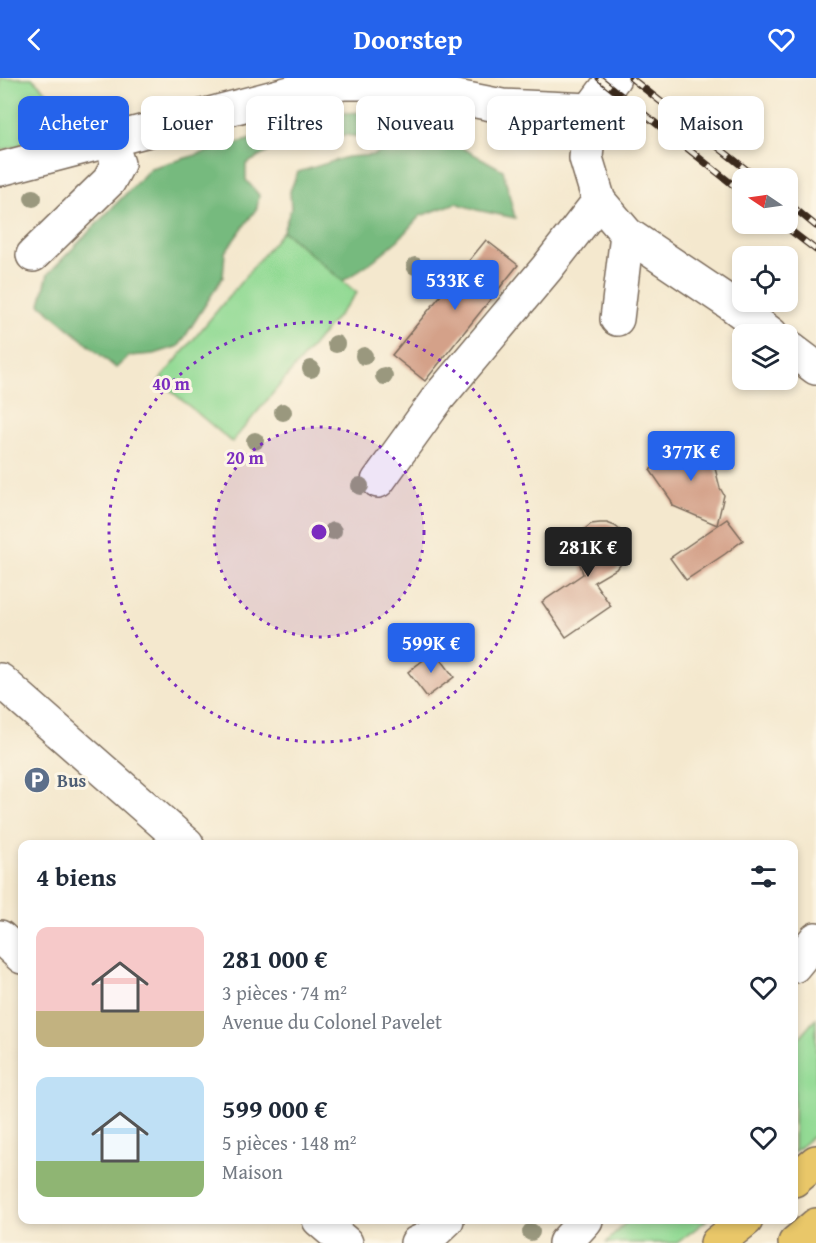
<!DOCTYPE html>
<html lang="fr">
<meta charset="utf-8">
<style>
body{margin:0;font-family:"Gentium Book Plus",serif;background:#f6f6f7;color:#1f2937;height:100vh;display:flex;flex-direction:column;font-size:22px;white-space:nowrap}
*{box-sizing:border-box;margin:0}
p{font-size:20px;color:#747a83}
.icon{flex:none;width:33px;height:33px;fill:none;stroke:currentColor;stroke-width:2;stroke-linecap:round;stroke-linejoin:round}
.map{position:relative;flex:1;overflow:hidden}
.panel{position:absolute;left:18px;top:762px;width:780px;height:384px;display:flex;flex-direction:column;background:#fff;border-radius:12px;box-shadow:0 3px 9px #0003}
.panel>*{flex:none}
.hud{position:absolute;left:18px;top:18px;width:780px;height:54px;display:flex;gap:12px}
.needle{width:39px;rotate:283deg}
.tools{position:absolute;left:732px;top:90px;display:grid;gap:12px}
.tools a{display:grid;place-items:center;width:66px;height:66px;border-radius:12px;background:#fff;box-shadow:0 3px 9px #0003;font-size:30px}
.price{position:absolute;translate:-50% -51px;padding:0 14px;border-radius:6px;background:#2563eb;color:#fff;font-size:20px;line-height:39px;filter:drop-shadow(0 2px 3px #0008)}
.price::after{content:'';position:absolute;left:50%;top:36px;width:18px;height:14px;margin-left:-9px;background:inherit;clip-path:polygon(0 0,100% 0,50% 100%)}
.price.active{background:#222;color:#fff}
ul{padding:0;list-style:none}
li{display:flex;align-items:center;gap:18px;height:150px;padding:0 18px}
li span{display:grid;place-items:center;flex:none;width:168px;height:120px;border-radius:12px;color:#555}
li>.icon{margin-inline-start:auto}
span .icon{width:72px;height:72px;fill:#fffc;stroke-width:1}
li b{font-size:26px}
h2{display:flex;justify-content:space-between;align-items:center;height:72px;padding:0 18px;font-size:26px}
.pill{padding:0 21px;border-radius:12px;background:#fff;box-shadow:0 3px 9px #0003;font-size:21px;line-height:54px}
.pill.active{background:#2563eb;color:#fff}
header{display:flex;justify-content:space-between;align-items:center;height:78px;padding:0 18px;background:#2563eb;color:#fff;font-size:27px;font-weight:600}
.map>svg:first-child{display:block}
</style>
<header><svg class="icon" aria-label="back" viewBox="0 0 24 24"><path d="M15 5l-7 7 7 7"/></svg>Doorstep<svg class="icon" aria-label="heart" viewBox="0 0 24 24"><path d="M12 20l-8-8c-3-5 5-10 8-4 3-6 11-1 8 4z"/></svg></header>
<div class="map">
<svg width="816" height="1165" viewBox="0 0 816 1165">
<rect width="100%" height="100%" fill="#fcf5e5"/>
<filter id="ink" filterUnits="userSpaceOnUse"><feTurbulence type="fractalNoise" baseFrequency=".0167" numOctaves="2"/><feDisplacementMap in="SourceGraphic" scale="12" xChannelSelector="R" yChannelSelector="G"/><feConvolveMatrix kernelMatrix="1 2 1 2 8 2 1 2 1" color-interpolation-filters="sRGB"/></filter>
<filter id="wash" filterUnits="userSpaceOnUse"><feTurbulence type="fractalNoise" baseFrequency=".008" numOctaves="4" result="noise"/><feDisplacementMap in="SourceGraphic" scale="24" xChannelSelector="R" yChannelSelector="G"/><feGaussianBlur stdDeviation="1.35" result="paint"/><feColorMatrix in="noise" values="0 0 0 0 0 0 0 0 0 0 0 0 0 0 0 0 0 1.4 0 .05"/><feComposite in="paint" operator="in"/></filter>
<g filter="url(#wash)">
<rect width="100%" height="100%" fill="#f4e8ce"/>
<g fill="#93da94" stroke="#678259" stroke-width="1.5">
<polygon points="0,0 32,0 84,49 0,73"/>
<polygon points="283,153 357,215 232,364 159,303"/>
<polygon points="816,940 816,1056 794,1074 794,966"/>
<polygon points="628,1142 707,1142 677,1165 606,1165"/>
</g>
<polygon fill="#76ba7e" stroke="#58724e" stroke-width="1.5" points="370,34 427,51 503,92 515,140 477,132 456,125 420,138 398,162 374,182 343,203 283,153 291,131 290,113 298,94 347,79 374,77 400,64 345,57 295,59 246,86 246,102 259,117 257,130 225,174 223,199 179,268 154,276 129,278 116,290 40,226 48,196 151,90 342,35"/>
<g id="blocks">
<g fill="#d4a189">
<polygon points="486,162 518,187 425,303 392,277"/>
<polygon points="692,360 715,390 720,410 724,417 717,447 673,428 671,422 650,392"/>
<polygon points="727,441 743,462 725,476 686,502 670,480"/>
<polygon points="600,445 607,445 615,448 621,453 625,460 628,472 623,483 618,490 594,504 611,528 566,559 542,524 583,496 576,472 577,464 585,451 591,446"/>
<polygon points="435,573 454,599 427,619 408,594"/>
</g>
</g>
</g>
<g filter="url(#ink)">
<use href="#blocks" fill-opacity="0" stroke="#7c6c5c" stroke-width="1.5"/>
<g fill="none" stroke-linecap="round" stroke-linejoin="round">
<defs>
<g id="minor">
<polyline points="590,32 586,80 599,123 627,156 731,226 771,256"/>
<polyline points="590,32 614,0"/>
<polyline points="0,91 309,10 345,5 386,5 502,28 590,32"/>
<polyline points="33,177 109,103 118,86 110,62"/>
<polyline points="617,241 627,156"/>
<polyline points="788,269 816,290"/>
<polyline points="378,403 438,320 547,190 599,123"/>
<polyline points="0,602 187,766"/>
<polyline points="0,859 22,879"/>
<polyline points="794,888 816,861"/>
<polyline points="319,1142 346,1165"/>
<polyline points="417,1165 428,1160 447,1142"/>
<polyline points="565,1165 586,1142"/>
</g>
<g id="major">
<polyline points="794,1102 816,1084"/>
<polyline points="717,1165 746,1142"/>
<polyline points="795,1165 816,1147"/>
</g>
</defs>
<use href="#minor" stroke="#7c6c5c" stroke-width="36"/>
<use href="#major" stroke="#7c6c5c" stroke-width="36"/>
<use href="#minor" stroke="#fff" stroke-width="33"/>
<use href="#major" stroke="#e9c769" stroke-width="33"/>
<defs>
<g id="rail">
<polyline points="599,0 742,114"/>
<polyline points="631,0 757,100"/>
<polyline points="788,125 816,148"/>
<polyline points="782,146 816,172"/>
</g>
</defs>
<use href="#rail" stroke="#3b2a1e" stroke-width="7"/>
<use href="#rail" stroke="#fcf5e5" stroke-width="4.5" stroke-dasharray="14" stroke-linecap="butt"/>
</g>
<g fill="#9a987e">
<circle cx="33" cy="120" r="9"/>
<circle cx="415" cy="188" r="9"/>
<circle cx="336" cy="266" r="9"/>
<circle cx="364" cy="278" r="9"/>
<circle cx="311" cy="291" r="9"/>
<circle cx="384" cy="298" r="9"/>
<circle cx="283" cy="334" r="9"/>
<circle cx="255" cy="363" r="9"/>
<circle cx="360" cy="408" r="9"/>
<circle cx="333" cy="453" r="9"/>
<circle cx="531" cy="1154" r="9"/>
</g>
</g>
<circle cx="319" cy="454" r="105" fill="#7b2cbf" fill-opacity=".12"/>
<g fill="none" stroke="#7b2cbf" stroke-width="3" stroke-dasharray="3 6">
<circle cx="319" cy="454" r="105"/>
<circle cx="319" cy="454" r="210"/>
</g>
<defs>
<symbol id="parking-disc" viewBox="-11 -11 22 22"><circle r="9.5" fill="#5c6f8a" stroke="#fcf5e5"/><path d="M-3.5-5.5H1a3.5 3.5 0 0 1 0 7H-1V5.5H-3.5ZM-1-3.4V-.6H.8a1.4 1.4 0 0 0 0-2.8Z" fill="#fff"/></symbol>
</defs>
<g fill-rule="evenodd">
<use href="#parking-disc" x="22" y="687" width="30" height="30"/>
</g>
<g text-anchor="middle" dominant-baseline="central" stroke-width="6" stroke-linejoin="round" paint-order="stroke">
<g font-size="18" font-weight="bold" fill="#4e5e75" stroke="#fcf5e5" text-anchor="start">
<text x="57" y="702">Bus</text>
</g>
</g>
<circle cx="319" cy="454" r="9" fill="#7b2cbf" stroke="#fcf5e5" stroke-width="3"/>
<g font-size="18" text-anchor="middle" font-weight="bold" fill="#7b2cbf" stroke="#fcf5e5" stroke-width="6" stroke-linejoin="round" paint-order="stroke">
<text x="171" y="312">40 m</text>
<text x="245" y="386">20 m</text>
</g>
</svg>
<div class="tools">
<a><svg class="needle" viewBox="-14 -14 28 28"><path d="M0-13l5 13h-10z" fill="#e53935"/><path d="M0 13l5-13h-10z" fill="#747a83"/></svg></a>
<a><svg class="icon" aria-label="locate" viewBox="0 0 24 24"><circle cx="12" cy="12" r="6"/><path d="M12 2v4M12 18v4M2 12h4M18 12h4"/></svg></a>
<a><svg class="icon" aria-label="layers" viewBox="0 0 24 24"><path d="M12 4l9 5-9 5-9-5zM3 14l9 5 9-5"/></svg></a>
</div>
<b class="price" style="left:455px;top:233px">533K €</b>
<b class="price" style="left:691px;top:404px">377K €</b>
<b class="price active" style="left:588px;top:500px">281K €</b>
<b class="price" style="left:431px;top:596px">599K €</b>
<div class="hud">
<a class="pill active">Acheter</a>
<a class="pill">Louer</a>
<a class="pill">Filtres</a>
<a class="pill">Nouveau</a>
<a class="pill">Appartement</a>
<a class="pill">Maison</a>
</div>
<section class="panel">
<h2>4 biens<svg class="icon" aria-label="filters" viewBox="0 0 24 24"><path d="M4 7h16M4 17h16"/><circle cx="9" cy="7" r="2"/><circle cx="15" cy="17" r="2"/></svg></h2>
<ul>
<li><span style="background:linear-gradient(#f6c9c9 70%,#c2b280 0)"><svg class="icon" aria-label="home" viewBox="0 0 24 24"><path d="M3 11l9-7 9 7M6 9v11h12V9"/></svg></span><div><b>281 000 €</b><p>3 pièces · 74 m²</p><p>Avenue du Colonel Pavelet</p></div><svg class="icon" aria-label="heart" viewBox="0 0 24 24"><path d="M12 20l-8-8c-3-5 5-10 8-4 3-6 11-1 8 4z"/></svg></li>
<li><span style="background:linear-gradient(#bfe0f5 70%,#8fb573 0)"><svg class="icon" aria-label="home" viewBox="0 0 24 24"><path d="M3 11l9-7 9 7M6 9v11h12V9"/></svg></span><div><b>599 000 €</b><p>5 pièces · 148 m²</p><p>Maison</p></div><svg class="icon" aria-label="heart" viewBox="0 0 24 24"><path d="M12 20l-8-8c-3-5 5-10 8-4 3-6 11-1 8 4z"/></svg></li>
</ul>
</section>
</div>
